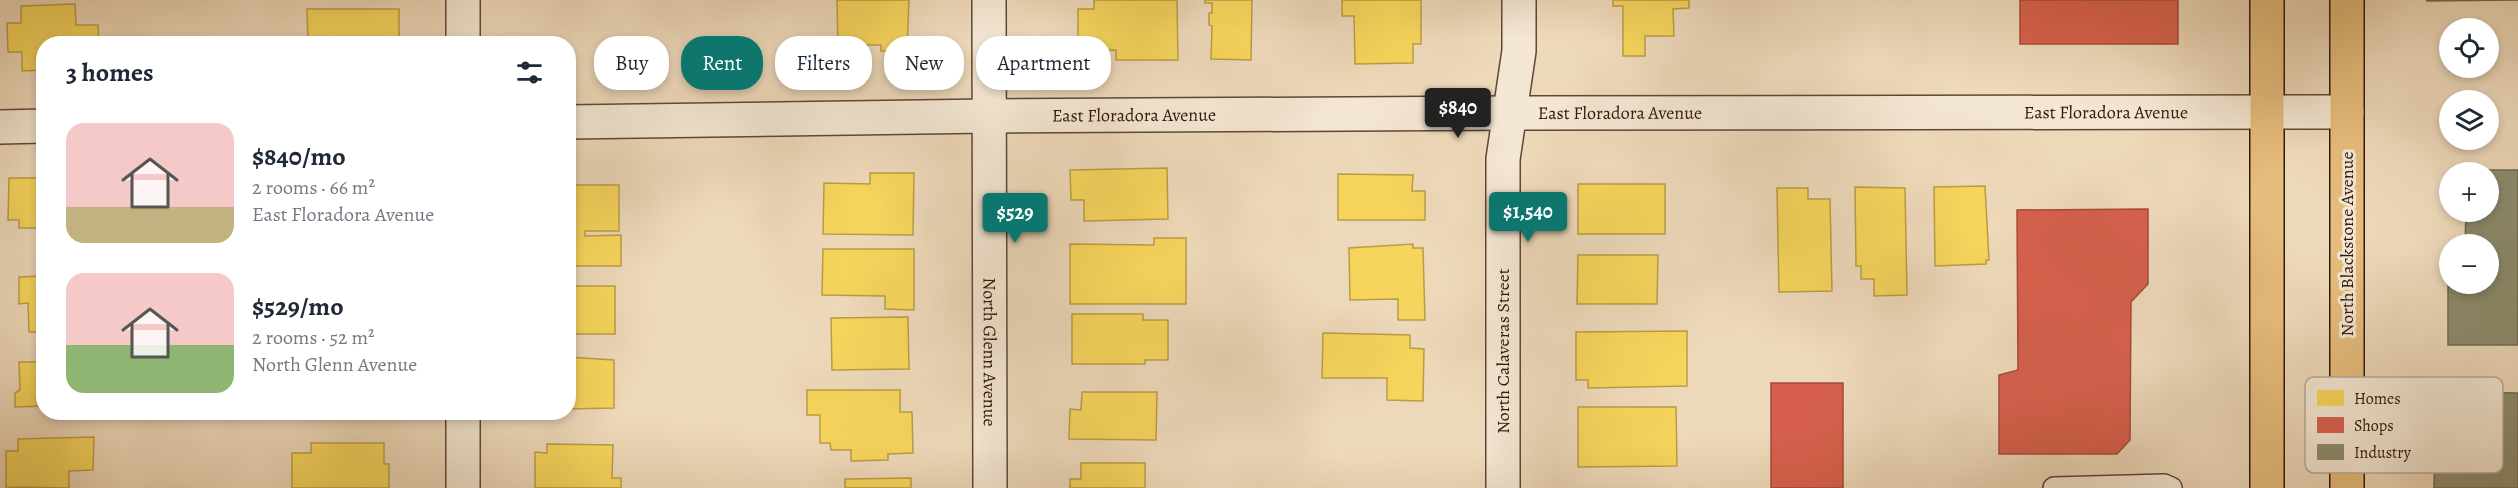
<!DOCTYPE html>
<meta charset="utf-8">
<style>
body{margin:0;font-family:Alegreya,serif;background:#f2f2f3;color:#1f2937;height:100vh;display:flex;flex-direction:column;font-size:22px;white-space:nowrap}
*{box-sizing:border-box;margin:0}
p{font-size:20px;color:#747a83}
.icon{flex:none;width:33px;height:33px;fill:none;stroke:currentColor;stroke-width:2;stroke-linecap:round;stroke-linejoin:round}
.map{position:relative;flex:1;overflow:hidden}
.side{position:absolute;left:36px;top:36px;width:540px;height:384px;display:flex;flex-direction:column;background:#fff;border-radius:24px;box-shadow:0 3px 9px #0003}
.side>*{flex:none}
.hud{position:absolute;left:594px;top:36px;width:570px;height:54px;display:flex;gap:12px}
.fabs{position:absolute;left:2439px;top:18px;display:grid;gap:12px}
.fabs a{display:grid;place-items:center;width:60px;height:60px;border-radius:50%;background:#fff;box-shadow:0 3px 9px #0003;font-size:30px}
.price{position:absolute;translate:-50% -51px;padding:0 14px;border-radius:6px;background:#0f766e;color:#fff;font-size:20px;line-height:39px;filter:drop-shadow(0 2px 3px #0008)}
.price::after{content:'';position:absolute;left:50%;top:36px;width:18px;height:14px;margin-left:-9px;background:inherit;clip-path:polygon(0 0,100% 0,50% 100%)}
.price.current{background:#222;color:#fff}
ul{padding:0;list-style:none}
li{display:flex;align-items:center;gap:18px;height:150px;padding:0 30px}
li span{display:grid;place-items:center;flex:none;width:168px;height:120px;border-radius:18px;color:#555}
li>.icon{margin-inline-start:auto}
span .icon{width:72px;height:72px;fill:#fffc;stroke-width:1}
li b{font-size:26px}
h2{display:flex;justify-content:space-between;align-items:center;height:72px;padding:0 30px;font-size:26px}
.chip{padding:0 21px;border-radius:24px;background:#fff;box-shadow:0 3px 9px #0003;font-size:21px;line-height:54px}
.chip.current{background:#0f766e;color:#fff}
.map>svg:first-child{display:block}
</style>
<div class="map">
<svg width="2518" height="488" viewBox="0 0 2518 488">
<rect width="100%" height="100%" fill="#edd8b9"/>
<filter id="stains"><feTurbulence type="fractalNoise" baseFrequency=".00333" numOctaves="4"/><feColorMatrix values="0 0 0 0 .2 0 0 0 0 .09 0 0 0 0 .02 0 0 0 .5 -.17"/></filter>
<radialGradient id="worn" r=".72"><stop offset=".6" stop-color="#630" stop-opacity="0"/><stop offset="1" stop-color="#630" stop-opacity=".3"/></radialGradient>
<g fill="#f6d55c" stroke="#bb9c44" stroke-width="1.5">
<polygon points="837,0 909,0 907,50 881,51 881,45 852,45 852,49 838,49"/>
<polygon points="1094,0 1177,0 1178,60 1116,60 1116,50 1078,51 1078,9 1094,9"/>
<polygon points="1205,0 1252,0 1251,60 1211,59 1212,26 1209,25 1209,13 1212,13 1212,3 1205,3"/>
<polygon points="1342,0 1421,0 1421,44 1413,44 1413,63 1355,64 1354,16 1342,16"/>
<polygon points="1613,0 1689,0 1689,8 1673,9 1674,36 1645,36 1645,56 1623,56 1623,6 1613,6"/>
<polygon points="75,4 76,25 98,25 99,44 44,44 44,70 22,71 22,52 8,52 7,23 21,23 21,6"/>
<polygon points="307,9 399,9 399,44 308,44"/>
<polygon points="1167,168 1168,219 1084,221 1084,200 1071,200 1070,170"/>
<polygon points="870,173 914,173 913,235 823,234 824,183 870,184"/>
<polygon points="43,174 44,228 19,228 19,220 8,220 9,178 43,178"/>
<polygon points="1338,174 1413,175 1412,191 1425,191 1425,220 1338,220"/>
<rect x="1578" y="184" width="87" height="50"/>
<polygon points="568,185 619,185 619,231 585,231 585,236 621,235 621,266 568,266"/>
<polygon points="1985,186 1989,260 1986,260 1986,264 1935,266 1934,187"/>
<polygon points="1855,187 1905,188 1907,295 1874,296 1874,279 1861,279 1861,266 1856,266"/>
<polygon points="1777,188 1808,188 1808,199 1830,199 1832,291 1779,292"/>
<polygon points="1154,238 1186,238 1186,304 1070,304 1070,244 1154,245"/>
<polygon points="1413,244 1413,248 1423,248 1425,320 1398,320 1398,299 1350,300 1349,248"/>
<polygon points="823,249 914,249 914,310 885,309 885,296 822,295"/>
<polygon points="1578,255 1658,255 1657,304 1577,304"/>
<polygon points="44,276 44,332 29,332 28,303 19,304 19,277"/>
<rect x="568" y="286" width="47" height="48"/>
<polygon points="1072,314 1143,314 1143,320 1168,320 1168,360 1145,360 1145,364 1072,364"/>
<polygon points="908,317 909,369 832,370 831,318"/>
<polygon points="1687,331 1687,386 1588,388 1588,380 1576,380 1576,332"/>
<polygon points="1323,333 1410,335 1410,348 1424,349 1423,401 1387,400 1387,378 1322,378"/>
<polygon points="568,357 614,360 614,408 568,409"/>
<polygon points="19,362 44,362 44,406 15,407 15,393 20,390"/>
<polygon points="807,390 900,390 900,412 912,412 913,453 888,454 888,460 851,461 851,450 831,450 830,443 820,443 820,415 807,415"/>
<polygon points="1082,392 1157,392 1156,440 1069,439 1070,409 1081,410"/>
<polygon points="1578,407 1676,407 1677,466 1578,467"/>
<rect x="332" y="412" width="45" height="3"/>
<polygon points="94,437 93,470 69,471 69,488 6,487 6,451 18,451 18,439"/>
<polygon points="311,443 384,443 384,464 389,464 389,488 292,488 292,453 311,453"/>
<polygon points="547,444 613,445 612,478 621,478 621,488 535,488 535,452 547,453"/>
<polygon points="1081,463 1145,463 1145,488 1070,488 1070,479 1081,479"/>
<polygon points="911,478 911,488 845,488 845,479"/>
</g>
<g fill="#d6604d" stroke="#a44a3a" stroke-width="1.5">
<rect x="2020" y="0" width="158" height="44"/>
<polygon points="2148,209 2148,284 2131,302 2130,440 2117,454 1999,454 1999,375 2018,370 2017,210"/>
<rect x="1771" y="383" width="72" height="105"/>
</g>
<g fill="#8c8c6e" stroke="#706951" stroke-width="1.5">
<polygon points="2427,0 2518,0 2427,1"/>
<polygon points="2474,170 2518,170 2518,345 2448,345 2448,268 2450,284 2488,284 2488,244 2465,244 2466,212 2488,212 2488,172 2474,172"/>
<polygon points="2436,392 2518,393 2518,488 2434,488"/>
</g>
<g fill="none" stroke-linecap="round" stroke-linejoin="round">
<defs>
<polyline id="service" points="2054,488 2164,485 2171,488"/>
<g id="minor">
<polyline points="463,0 463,44"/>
<path id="s1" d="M989,0L990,488"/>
<path id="s2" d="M568,122L989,116L1510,113L2347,112"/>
<polyline points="0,127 44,126"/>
<polyline points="463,412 463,488"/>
<polyline points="1503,488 1503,159 1519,51 1519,0"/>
</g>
<g id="primary">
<polyline points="2347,0 2347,488"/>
<polyline points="2267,488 2267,0"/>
</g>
</defs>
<use href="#service" stroke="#5f4637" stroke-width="24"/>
<use href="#minor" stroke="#5f4637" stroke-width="36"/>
<use href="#primary" stroke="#30160c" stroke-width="36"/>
<use href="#service" stroke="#f3e6d2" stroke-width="21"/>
<use href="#minor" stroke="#f3e6d2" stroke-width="33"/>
<use href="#primary" stroke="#e6bc7c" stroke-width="33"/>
</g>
<g text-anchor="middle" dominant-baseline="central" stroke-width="6" stroke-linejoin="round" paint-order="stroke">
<g font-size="18" fill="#30160c" stroke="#f3e6d2">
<text stroke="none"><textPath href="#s2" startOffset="1538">East Floradora Avenue</textPath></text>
<text stroke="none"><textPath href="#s2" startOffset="1052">East Floradora Avenue</textPath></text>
<text stroke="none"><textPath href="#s2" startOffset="566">East Floradora Avenue</textPath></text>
<text transform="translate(2347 244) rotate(-90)">North Blackstone Avenue</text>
<text transform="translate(1503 351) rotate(-90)">North Calaveras Street</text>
<text stroke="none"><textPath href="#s1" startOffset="352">North Glenn Avenue</textPath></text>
</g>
</g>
<rect x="2305" y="377" width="198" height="96" rx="9" fill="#f3e6d2" stroke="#b8a897" stroke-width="1.5"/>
<rect x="2317" y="390" width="27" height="16" fill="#f6d55c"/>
<rect x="2317" y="417" width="27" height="16" fill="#d6604d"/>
<rect x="2317" y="444" width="27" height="16" fill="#8c8c6e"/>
<g font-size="16" fill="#30160c">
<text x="2354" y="404">Homes</text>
<text x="2354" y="431">Shops</text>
<text x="2354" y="458">Industry</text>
</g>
<rect width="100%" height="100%" filter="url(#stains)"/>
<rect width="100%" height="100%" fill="url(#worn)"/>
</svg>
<div class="fabs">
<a><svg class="icon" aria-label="locate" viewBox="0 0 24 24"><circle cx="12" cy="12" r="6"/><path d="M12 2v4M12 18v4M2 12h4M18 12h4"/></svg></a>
<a><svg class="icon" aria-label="layers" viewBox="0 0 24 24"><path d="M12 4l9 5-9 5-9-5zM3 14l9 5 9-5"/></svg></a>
<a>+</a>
<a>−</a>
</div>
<b class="price current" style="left:1458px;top:139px">$840</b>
<b class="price" style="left:1528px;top:243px">$1,540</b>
<b class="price" style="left:1015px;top:244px">$529</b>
<div class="hud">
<a class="chip">Buy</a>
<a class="chip current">Rent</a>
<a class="chip">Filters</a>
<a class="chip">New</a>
<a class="chip">Apartment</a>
</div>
<section class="side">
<h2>3 homes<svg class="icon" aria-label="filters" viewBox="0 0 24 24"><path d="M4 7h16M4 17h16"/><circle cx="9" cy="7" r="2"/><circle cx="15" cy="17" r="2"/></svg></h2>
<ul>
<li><span style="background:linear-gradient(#f6c9c9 70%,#c2b280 0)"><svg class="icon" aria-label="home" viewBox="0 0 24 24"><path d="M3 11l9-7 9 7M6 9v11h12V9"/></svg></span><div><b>$840/mo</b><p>2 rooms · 66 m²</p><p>East Floradora Avenue</p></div></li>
<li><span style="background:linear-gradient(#f6c9c9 60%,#8fb573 0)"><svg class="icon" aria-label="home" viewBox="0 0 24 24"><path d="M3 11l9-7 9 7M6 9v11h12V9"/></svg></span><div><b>$529/mo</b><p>2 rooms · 52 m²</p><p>North Glenn Avenue</p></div></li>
</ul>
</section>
</div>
